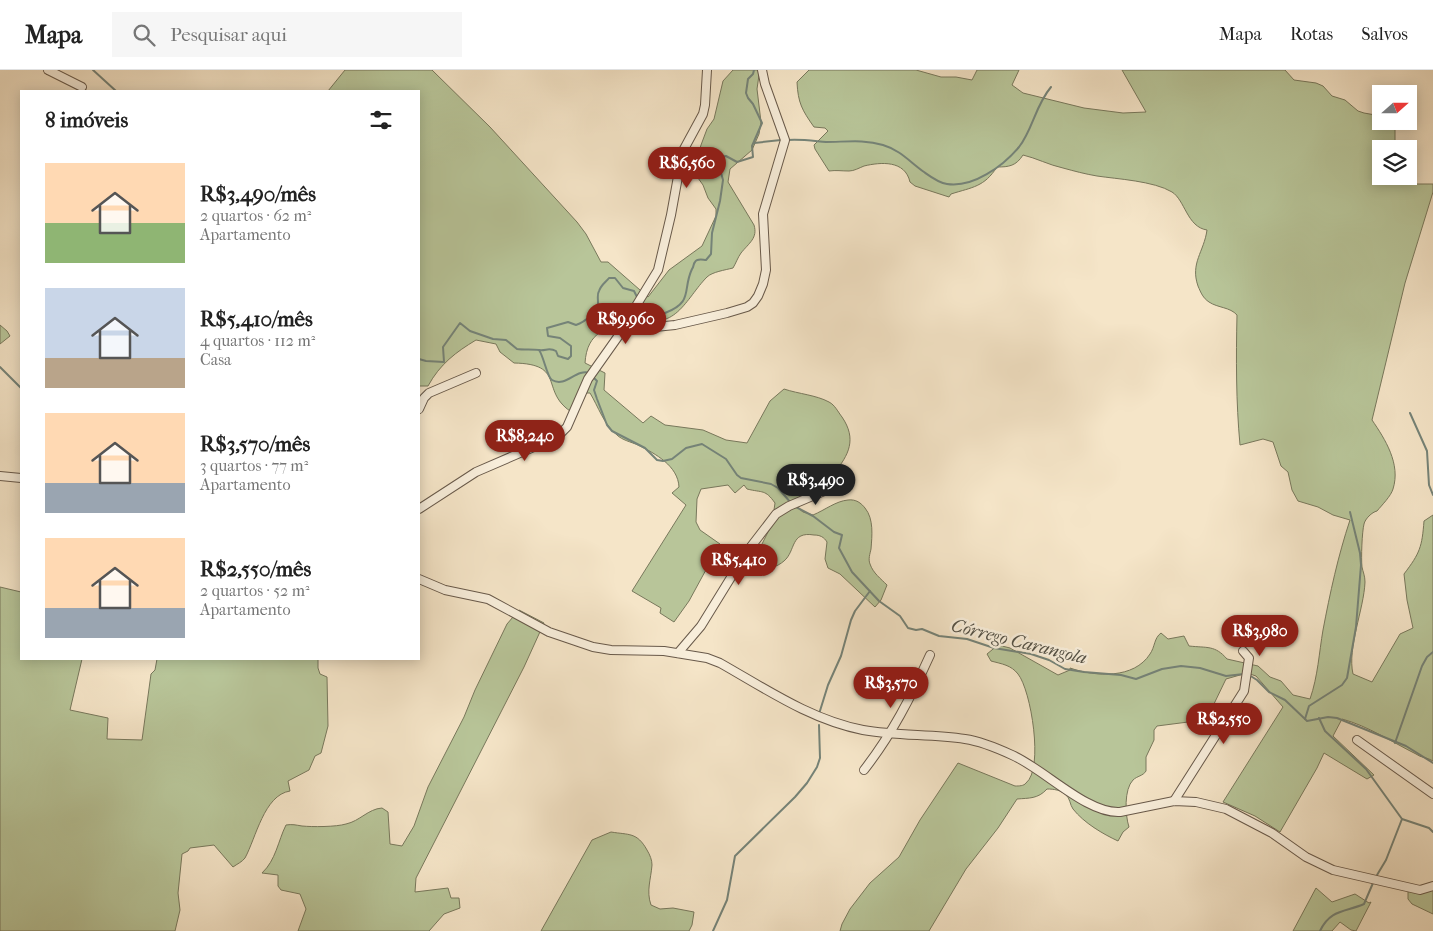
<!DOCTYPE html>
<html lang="pt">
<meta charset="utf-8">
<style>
body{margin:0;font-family:"IM FELL French Canon",serif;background:#f6f6f6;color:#222;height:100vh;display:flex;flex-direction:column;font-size:19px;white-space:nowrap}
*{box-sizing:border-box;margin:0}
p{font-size:16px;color:#767676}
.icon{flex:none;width:28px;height:28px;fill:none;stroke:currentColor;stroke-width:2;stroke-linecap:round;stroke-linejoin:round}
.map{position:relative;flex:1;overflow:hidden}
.sheet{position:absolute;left:20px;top:20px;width:400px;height:570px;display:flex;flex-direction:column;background:#fff;border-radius:0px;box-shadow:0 2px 12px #0003}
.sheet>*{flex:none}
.needle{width:32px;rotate:69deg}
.tools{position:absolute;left:1372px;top:15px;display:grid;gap:10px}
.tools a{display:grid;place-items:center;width:45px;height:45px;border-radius:0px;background:#fff;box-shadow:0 2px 12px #0003;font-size:25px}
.price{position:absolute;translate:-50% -42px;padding:0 11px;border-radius:18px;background:#8f2418;color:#fff;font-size:16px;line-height:32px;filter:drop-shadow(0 1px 2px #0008)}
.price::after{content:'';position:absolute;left:50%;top:30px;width:15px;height:11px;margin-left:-8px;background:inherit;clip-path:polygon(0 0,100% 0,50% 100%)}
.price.current{background:#222;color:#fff}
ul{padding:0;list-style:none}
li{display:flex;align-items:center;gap:15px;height:125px;padding:0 25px}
li span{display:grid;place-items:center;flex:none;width:140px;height:100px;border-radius:0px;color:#555}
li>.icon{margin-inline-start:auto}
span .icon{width:60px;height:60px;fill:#fffc;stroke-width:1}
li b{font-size:21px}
h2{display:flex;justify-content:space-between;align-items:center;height:60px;padding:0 25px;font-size:21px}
header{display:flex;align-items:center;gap:30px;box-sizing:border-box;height:70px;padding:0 25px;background:#fff;border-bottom:1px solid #e0e0e0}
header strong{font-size:24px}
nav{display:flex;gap:28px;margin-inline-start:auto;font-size:18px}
.search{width:350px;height:45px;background:#f6f6f6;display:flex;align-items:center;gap:12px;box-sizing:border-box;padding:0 18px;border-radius:0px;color:#767676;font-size:19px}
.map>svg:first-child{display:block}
</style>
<header>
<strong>Mapa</strong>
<div class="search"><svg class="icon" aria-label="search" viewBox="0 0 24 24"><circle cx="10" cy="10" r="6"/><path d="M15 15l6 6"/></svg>Pesquisar aqui</div>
<nav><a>Mapa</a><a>Rotas</a><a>Salvos</a></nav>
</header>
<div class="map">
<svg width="1433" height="861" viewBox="0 0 1433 861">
<rect width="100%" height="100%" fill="#f5e5c8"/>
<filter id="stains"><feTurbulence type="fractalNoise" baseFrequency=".004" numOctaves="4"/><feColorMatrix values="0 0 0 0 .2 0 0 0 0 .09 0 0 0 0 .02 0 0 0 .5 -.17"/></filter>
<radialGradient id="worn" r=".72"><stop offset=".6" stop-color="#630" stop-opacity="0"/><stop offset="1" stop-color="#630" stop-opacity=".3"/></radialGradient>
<g fill="#b8c599" stroke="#78785c">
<path d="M345,0H432L490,57L577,152L586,164L601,192H608L648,227L669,200L702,176L716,146V139L708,128L703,115L693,101L701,75L707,59L714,49L723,11L733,0H762L759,5L757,19L761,52L759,64L752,80L730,99L728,112L754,155C758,168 749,173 741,183C738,187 736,193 733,198C725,200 712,202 707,207C686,228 674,266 635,244L633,249C607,258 587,261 585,293L605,303L604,320L643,353L651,346L665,355L703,360L726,370L747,373L770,331L784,319C799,324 816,325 829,332C835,335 838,342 842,347C857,369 849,385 834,403C817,402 806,425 798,438L803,442L813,445C825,440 836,431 848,430C856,429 861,433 865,438C874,449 872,466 871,479C870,484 868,489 870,494C873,503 881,509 887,515L881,530L875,537L840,504L828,498L825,489L827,472C824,467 820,465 814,465C790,461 796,481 784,491C777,497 767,500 758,500L757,484L772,454L775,433C765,419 763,423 747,419L744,415L735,423L728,415L701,419L697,429L696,452L700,460L720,474L689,531L674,552L660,543L661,538L632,521L686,435L672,423L679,417C678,396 656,384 638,375C631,372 622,370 617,365C604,355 598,336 590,323H584L570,341C540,320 566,294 514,293L500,282L496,274L476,270C456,282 440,294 428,316H419V21H328Z"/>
<path d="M809,0H916L941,7H956L972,10L977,0H1019L1012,15L1023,23L1084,38L1123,43L1146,42L1122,0H1285L1294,10L1316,13L1323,16L1332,26L1345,30L1358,41L1364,43L1381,46V51L1391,52L1395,58V74L1400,79H1381V106H1408L1417,114H1433V122L1405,213L1372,350C1385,369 1401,394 1393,419C1391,426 1382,435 1377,441C1372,442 1365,449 1364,454C1362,462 1361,488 1362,497C1363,502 1365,506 1365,512C1364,539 1347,578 1353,604L1372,612L1400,564L1413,558L1407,530L1404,504C1420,483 1422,477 1424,451L1433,445V691C1427,687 1421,688 1416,684C1392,672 1368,656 1342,649L1333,666L1374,705L1367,709L1324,683L1317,698L1280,762L1255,746L1223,732L1283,637L1256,606L1247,603L1226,609L1212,638L1205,646L1196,651L1157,656L1154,660V670L1146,687V701C1143,706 1137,706 1133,710C1124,719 1125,745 1129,757L1123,762L1118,771C1103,764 1084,753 1073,739C1070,735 1070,728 1066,725C1061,720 1054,719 1047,719C1038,729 1029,728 1017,729L998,758L966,799L929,861H840L842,854L850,839L870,813L899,787L920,750L958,693L1015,716C1019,716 1024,716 1026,713C1044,699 1031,620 1018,604C1011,595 1002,594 991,591L987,584L998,575L1010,578L1058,605L1070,600V598C1096,607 1134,609 1150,584C1155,577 1154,568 1161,563L1168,569L1184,566L1189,576C1207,578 1215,575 1227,589L1258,596L1270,607L1281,611L1293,625L1310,629C1318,606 1319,583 1323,560C1330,523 1338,486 1350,450L1333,445L1318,437L1298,431L1292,420L1288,402L1281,396L1273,372L1263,369L1240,375C1236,332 1236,288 1237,245C1230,237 1218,238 1209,232C1203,228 1201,223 1198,216C1190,193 1204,182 1207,160C1187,157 1185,130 1172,122C1154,111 1117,109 1097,106C1085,104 1074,101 1063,98C1049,95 1036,88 1023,85C1016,96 1009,97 997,97C984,117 973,117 951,124L949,127L915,116L910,112C905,90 881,92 864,96C859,98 854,101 849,101C842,101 836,100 829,101L815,79L814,75L828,61L825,58L814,57C802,40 798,33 797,12Z"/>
<polygon points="0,255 7,261 10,266 0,274"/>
<path d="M0,517L21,522V589H82L70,640L108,648L107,669L142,670L151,604L155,600L157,589H318V598L320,604L327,607L328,656L321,683L315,686L309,700L288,711L290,721C264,725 256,768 245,788C242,792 237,794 233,797L214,775L190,778L188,781L182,784L178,823L180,840L175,861H0Z"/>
<path d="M519,540L544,553L524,597L416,808L415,822L448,818L451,828H459L460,838L444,844L429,861H298L306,839L300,824L281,820L278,816V805L262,803C276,790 278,771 286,755C292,754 296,755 302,756C312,757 336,757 346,754C360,751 368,739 382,738L388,742L390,774L402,776L414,756L428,717L464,647L475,620L507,554Z"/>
<path d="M611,762C629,765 637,762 647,780C650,785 652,790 652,795C651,809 646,821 651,835L660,839L673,838L694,842L692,855L689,861H541L592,770Z"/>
<polygon points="1433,817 1433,844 1412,834 1408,829 1408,820"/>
<polygon points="1316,818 1332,832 1355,824 1369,833 1371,832 1356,861 1351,860 1340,852 1332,861 1293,861"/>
</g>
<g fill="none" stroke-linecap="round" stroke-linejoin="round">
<g stroke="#758378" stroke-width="2">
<polyline points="93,0 116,21"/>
<path d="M788,70C801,69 814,71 826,72C845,72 864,69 883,75C900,80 910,92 924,102C931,107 939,113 947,114C973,118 1003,96 1019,77C1033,59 1035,36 1051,17"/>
<polyline points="754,73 781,70"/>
<path d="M640,234L646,243C652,246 658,245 665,243C694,232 682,220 692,199C694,197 693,194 695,192C697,188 703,190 706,190L711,184L712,163L720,131L723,110L720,99V87L726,86L737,92L753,87L752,76L762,53L753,34L748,28L746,23L748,9L753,4L754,0"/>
<path d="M539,280C544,287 547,307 552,310C566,318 576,298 590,303"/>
<path d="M419,289L426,291L444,292L443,277L460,253L470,261L493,269L506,270L517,279C524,280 532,279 539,280C546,281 549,277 556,281L558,286L568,289L571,286V276L560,268L548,266L547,258L568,252L576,255C585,252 597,242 598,233C598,228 597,224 599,221C601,215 606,212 609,208H615L623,218L634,221L637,227"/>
<polyline points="0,297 21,318"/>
<polyline points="593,307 597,311 594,320 597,329 607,355 612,361 645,378 657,390 663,391 672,389 686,378 702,374 726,389 737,405 741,408 771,414 778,418 791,433"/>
<polyline points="1410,343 1427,381 1429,415 1433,425"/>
<polyline points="794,436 813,446 834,462 842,465 839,478 852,502 879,531 900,546 908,558 916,560 922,559 939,566 967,569 994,578 1031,584 1049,590 1065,599 1084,602 1121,605 1136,609 1162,599 1181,596 1200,598 1226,606 1244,604"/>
<polyline points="1249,605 1257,610 1269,622 1285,630 1305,649"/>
<polyline points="819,644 828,615 841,586 851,550 855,541 870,521"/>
<polyline points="1319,648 1325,661 1366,699 1402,749 1429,758 1433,762"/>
<polyline points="1305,649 1309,636 1342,615 1347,608 1356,557 1361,495 1360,483 1350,442"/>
<polyline points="1305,649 1307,651 1328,647 1337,648 1406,676 1433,693"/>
<polyline points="1395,673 1422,596 1427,587 1433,582"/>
<polyline points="1377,805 1386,790 1402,749"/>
<polyline points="713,861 727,830 735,786 795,727 807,713 817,697 820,688 819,655"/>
<path d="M1320,861C1330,839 1346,842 1364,834L1373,813"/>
</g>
<defs>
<g id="minor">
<polyline points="48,0 82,17"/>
<polyline points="629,251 655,257 675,255 727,243 747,237 753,233 758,226 763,214 766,200 763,144 785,70 765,14 762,0"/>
<polyline points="419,339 424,328 429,323 476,303"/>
<polyline points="0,406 21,408"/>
<polyline points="419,439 476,402 557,367 567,357 588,309 629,251 636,236 658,200 671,145 681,90 684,79 703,44 705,35 707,0"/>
<path d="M419,509L445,520L488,529L549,562L593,577L611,580L664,581L707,588L720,593C766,619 811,650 863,660C897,666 931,664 965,669C979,671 999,679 1012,685C1044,699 1087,744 1120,742L1174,731L1196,732L1226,739L1272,763L1306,787L1333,800L1420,820L1433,816"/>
<polyline points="678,583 701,556 746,483 776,444 789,436 829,419"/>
<polyline points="1357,670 1433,724"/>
<path d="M864,700C892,664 911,627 930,585"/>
<polyline points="1174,731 1244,621 1249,588 1243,581"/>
</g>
</defs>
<use href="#minor" stroke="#68594a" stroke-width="10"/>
<use href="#minor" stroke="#f8eedb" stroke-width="8"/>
</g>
<g text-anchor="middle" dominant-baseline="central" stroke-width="5" stroke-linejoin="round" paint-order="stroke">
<g font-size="18" font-style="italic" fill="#524f44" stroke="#f8eedb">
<text transform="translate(1019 572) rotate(14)">Córrego Carangola</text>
</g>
</g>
<rect width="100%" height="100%" filter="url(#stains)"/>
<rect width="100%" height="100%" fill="url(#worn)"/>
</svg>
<div class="tools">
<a><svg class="needle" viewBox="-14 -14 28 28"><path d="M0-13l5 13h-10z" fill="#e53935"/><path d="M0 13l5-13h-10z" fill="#767676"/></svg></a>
<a><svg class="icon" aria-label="layers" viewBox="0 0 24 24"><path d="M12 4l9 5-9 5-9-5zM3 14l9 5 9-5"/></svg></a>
</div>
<b class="price" style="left:687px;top:119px">R$6,560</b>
<b class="price" style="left:626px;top:275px">R$9,960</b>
<b class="price" style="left:525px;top:392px">R$8,240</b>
<b class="price current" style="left:816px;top:436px">R$3,490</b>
<b class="price" style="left:739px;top:516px">R$5,410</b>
<b class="price" style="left:1260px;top:587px">R$3,980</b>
<b class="price" style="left:891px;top:639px">R$3,570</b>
<b class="price" style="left:1224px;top:675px">R$2,550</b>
<section class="sheet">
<h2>8 imóveis<svg class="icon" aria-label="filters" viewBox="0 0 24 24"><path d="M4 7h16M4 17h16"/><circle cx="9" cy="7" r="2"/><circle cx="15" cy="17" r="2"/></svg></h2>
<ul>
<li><span style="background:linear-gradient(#ffd9b3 60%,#8fb573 0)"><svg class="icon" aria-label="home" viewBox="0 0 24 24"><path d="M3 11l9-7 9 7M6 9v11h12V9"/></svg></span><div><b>R$3,490/mês</b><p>2 quartos · 62 m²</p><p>Apartamento</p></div></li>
<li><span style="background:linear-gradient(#c9d6e8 70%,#b9a48a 0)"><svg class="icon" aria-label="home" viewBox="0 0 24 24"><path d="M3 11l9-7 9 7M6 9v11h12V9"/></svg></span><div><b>R$5,410/mês</b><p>4 quartos · 112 m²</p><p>Casa</p></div></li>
<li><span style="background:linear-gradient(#ffd9b3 70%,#9aa5b1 0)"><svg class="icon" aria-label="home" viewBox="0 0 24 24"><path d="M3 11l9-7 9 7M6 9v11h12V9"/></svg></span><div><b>R$3,570/mês</b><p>3 quartos · 77 m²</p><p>Apartamento</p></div></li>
<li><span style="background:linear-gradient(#ffd9b3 70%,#9aa5b1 0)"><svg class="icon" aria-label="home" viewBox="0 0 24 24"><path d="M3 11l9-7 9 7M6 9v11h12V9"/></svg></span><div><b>R$2,550/mês</b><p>2 quartos · 52 m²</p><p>Apartamento</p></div></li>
</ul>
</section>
</div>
